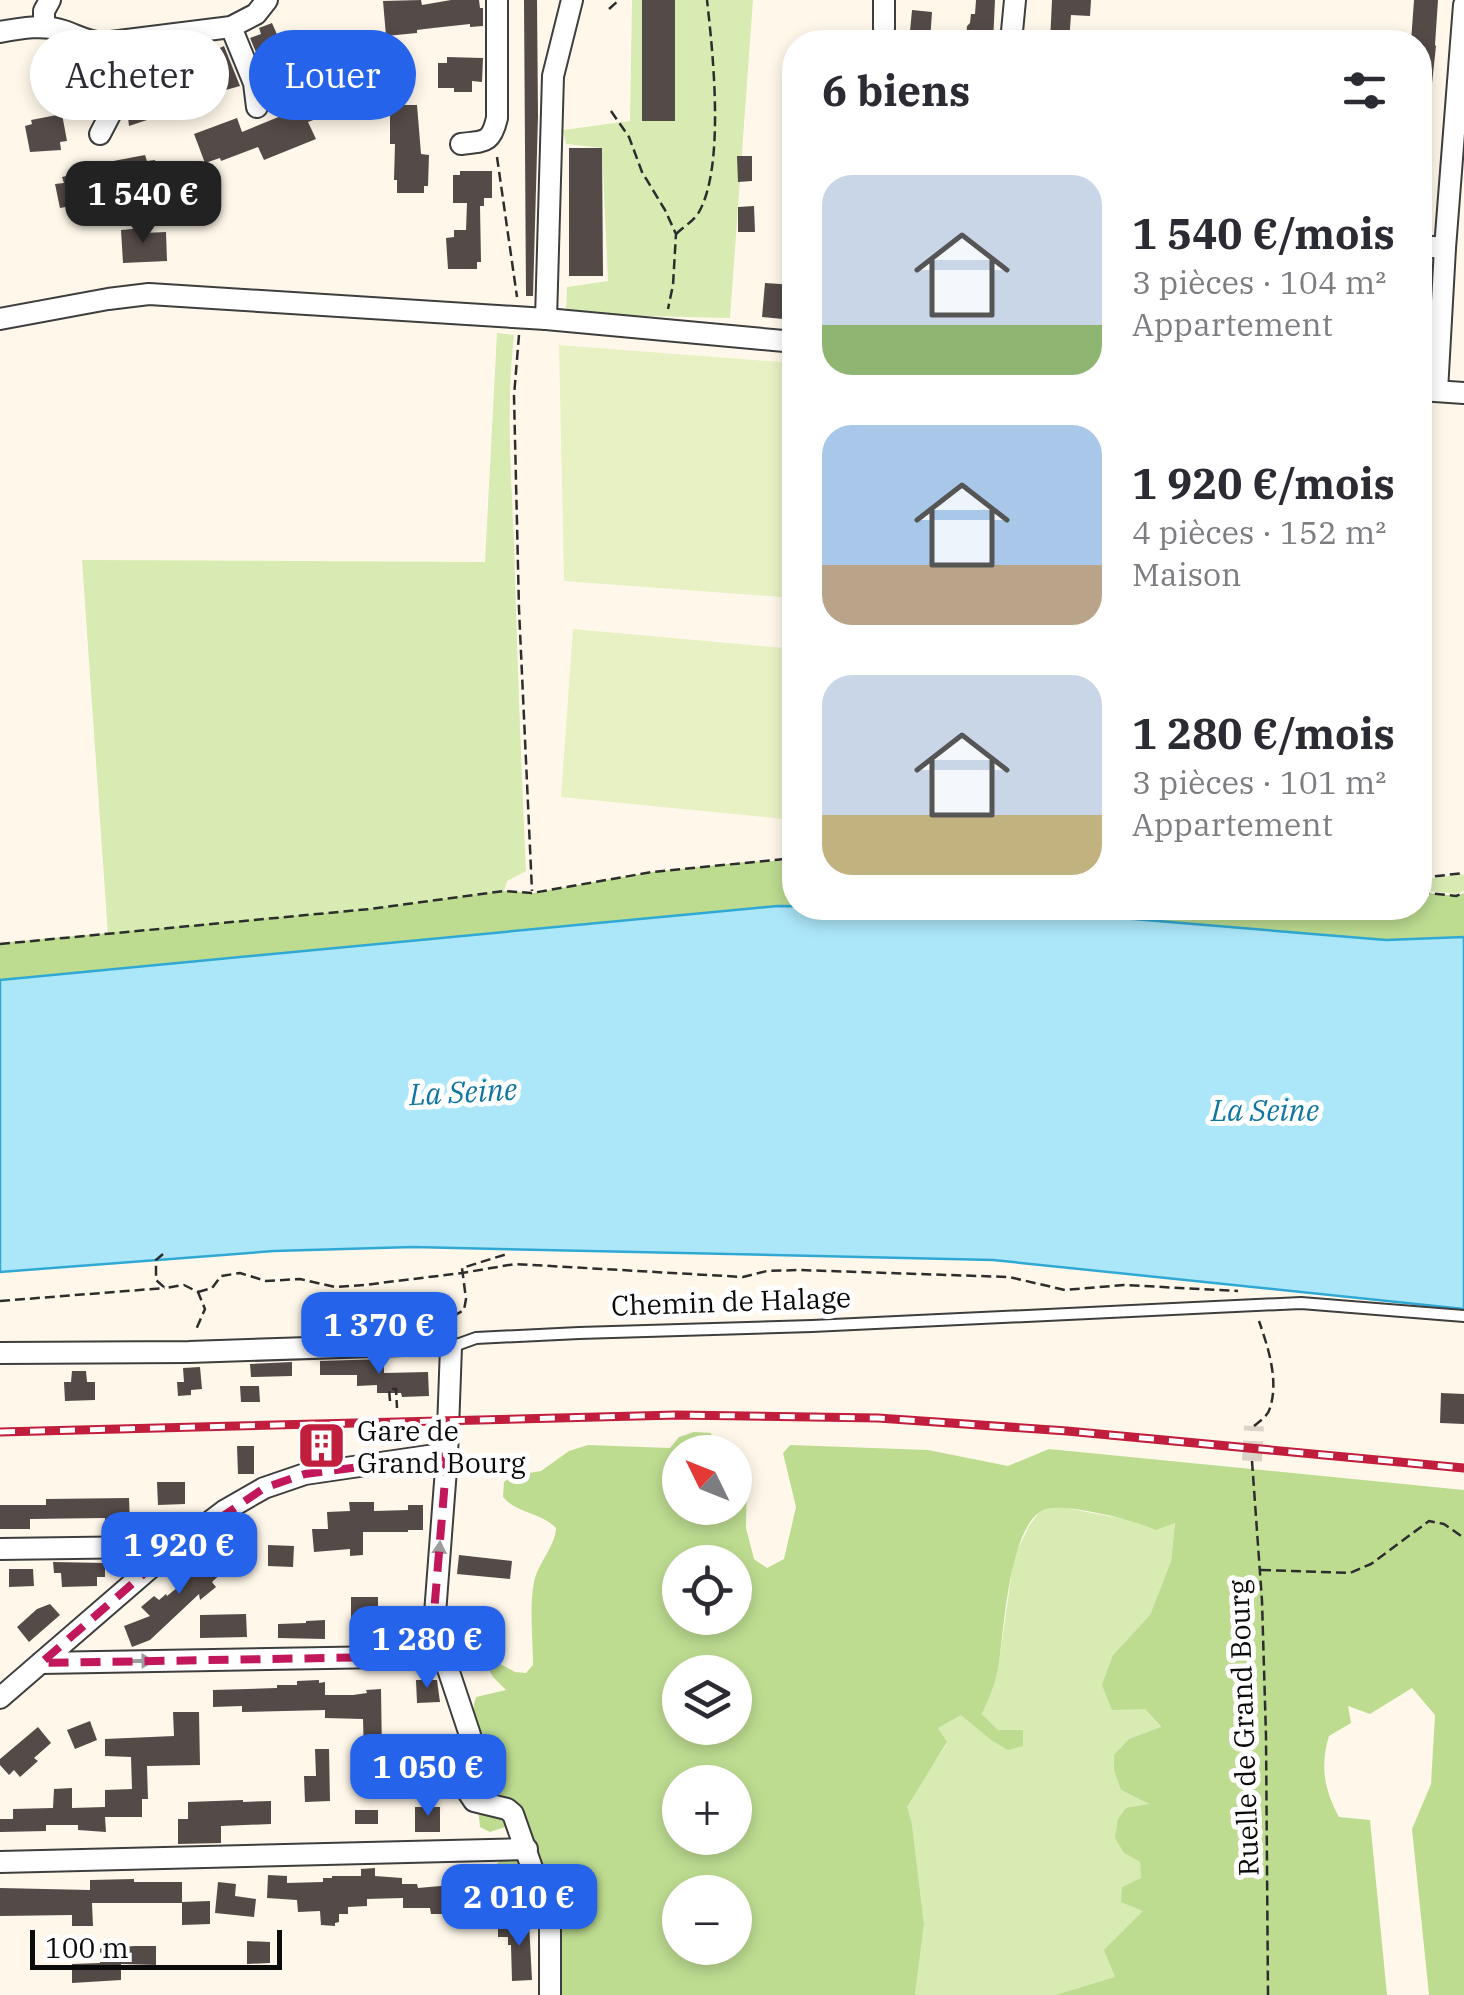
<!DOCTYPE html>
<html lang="fr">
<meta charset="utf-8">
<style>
body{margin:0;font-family:"IBM Plex Serif",serif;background:#f7f7f7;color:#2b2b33;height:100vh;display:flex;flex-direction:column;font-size:38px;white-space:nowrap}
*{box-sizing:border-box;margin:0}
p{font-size:32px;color:#7c7c81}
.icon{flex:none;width:55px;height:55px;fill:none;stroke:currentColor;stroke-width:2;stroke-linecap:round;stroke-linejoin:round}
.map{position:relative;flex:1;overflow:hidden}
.sheet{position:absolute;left:782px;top:30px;width:650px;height:890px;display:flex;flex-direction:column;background:#fff;border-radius:40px;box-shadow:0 5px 15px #0003}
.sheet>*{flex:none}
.hud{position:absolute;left:30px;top:30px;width:602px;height:90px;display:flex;gap:20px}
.needle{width:65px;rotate:313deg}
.tools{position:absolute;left:662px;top:1435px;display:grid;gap:20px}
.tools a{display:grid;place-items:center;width:90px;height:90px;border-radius:50%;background:#fff;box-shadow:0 5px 15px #0003;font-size:50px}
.scale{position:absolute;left:30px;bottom:25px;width:252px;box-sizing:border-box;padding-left:10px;border:5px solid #0b0b0b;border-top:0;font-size:28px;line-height:35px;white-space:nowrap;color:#0b0b0b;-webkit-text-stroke:8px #fff;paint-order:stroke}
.price{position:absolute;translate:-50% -85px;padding:0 22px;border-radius:20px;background:#2563eb;color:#fff;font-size:32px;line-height:65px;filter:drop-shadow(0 2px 5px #0008)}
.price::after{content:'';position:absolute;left:50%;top:60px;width:30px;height:22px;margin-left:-15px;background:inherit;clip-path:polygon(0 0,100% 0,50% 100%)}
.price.selected{background:#222;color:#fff}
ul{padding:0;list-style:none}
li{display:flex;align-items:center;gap:30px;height:250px;padding:0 40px}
li span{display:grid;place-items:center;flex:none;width:280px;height:200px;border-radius:30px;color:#555}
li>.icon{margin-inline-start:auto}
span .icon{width:120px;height:120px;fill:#fffc;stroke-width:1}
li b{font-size:42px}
h2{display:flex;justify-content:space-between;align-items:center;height:120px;padding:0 40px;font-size:42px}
.tag{padding:0 35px;border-radius:45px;background:#fff;box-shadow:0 5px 15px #0003;font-size:35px;line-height:90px}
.tag.selected{background:#2563eb;color:#fff}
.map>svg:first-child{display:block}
</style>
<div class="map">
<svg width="1464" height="1995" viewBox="0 0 1464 1995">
<rect width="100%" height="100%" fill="#fff8ea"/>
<g fill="#d7ebb2">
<polygon points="632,0 753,0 730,318 566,314 567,287 608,281 602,148 566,144 563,130 630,121"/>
<path d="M497,333L514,335C506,404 511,473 514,542C517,651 521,761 526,871L507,881L504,891L370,909L108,935L82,560L485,562Z"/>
<polygon points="1461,874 1464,875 1464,891 1456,894 1420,890 1420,880"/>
<polygon points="1056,1506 1139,1522 1156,1529 1175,1522 1171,1561 1150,1615 1113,1655 1145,1709 1161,1728 1129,1739 1121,1790 1151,1805 1124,1853 1140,1862 1142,1878 1122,1887 1144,1911 1116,1977 1055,1995 915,1995 924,1924 912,1824 906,1807 947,1743 937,1728 962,1714 991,1740 998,1730 982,1714 997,1676 1014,1557 1029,1526 1041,1510"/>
</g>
<g fill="#bddc90" fill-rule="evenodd">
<polygon points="795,860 795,908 601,923 0,980 0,943 370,909 504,891 533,893 652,872 747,862"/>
<polygon points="1420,892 1456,896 1464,893 1464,937 1386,940 1000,908 1420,908"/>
<path d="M694,1432L711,1433L716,1452H680V1508H735V1468L747,1478L746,1528L754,1559L767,1568L784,1559L796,1507L783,1453L790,1445L928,1450L1008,1466L1049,1449L1464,1490V1995H1429L1412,1829L1431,1784L1435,1715L1412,1688L1370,1714L1348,1706L1351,1723L1329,1736C1320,1766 1324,1789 1339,1817L1370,1820L1387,1995H1055L1115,1977L1104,1950L1143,1911L1121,1902L1122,1887L1141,1878L1140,1862L1124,1853L1115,1838L1118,1819L1126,1808L1149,1804L1121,1790L1114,1770V1755L1129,1739L1161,1727L1145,1709L1112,1710L1102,1685L1113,1655L1150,1615L1171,1561L1175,1523L1156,1530C1138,1521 1060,1501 1043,1510C1008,1528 1004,1633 998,1670C995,1685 988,1700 982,1714L998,1730H1023V1746L1008,1750L991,1740L961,1715L938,1728L947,1742L907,1807L912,1824L924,1924L915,1995H561L558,1925L528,1923L520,1912L512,1882L499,1875L495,1866L523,1834L515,1824L490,1832L480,1827L472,1750L474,1704L476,1697L506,1690L493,1677L487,1666L491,1659L515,1672L526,1673L533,1665C533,1638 529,1608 534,1582C538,1563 555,1547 556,1528C541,1512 517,1514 503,1497L504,1482L512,1476L541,1471L569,1451L588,1445L670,1448L679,1437ZM680,1562H735V1618H680ZM680,1672H735V1728H680ZM680,1782H735V1838H680ZM680,1892H735V1948H680Z"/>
</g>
<g fill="#e8f1c4">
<polygon points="559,345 795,363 795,598 564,581"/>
<polygon points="573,629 795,649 795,820 561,797"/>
</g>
<polygon fill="#ace7f9" stroke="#2fa9d4" stroke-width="2.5" points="777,906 1000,908 1386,940 1464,937 1464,1309 993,1260 413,1247 274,1251 0,1272 0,980"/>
<g fill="#544a47">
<polygon points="421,0 422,5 451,0 479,0 480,8 483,8 483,26 470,27 470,24 433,28 417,30 417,33 386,36 383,1"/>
<polygon points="524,0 537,0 538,116 533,296 526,296"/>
<rect x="642" y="0" width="33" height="121"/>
<polygon points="976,0 995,0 993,42 966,42 967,26 970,23 971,14 975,14"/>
<polygon points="1052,0 1091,0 1090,16 1071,15 1069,42 1050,42"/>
<polygon points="1414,0 1438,0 1435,45 1436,46 1430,102 1420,101 1420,42 1411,42"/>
<polygon points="912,10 932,12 930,42 909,42"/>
<polygon points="272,23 290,64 266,76 250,38 261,34 259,28"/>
<polygon points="384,33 383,57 373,58 374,69 340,71 338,43 346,43 346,37"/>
<polygon points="224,46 240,86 215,93 200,57"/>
<polygon points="447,57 483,58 482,82 472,81 472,92 454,92 454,88 438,88 438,63 447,63"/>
<polygon points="92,59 99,101 91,103 90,100 74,103 66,65"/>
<polygon points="336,75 346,102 330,109 332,113 308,122 316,139 264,160 258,147 221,161 220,158 205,163 194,134 237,118 242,132 298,109 291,92"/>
<polygon points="152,78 159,116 129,126 124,84"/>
<polygon points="390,105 417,105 421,154 429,155 428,186 424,186 424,193 397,193 397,180 394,180 395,144 390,144"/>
<polygon points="62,114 67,141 60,142 61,150 30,152 25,126 32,124 31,120"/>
<polygon points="569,148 602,148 603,276 569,276"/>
<polygon points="145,155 147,161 155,160 159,184 144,187 145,190 128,194 126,182 101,188 102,193 91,195 93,206 76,209 76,205 60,208 55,184 64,183 62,177 109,167 108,162"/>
<polygon points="737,156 752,156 752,181 738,182"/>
<polygon points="460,171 492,171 492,198 484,198 484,206 480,206 481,262 477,262 477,269 448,269 446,238 454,237 454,230 466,230 467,203 453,203 453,175 460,175"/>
<polygon points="754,206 755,232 738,232 738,207"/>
<polygon points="142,228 143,233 166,232 167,261 123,263 121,230"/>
<polygon points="765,283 795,285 795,316 789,316 789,319 783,319 762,317"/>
<polygon points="384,1359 384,1373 428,1372 429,1396 402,1397 401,1393 377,1393 377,1385 357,1386 357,1375 320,1375 320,1361"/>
<polygon points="292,1362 292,1376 251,1377 250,1364"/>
<polygon points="200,1367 202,1389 191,1390 191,1395 178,1396 177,1382 184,1382 183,1368"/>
<polygon points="72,1371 86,1371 87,1382 95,1382 95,1400 65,1401 64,1382 71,1382"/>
<polygon points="240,1386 259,1386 260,1402 241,1402"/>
<polygon points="1441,1393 1464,1394 1464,1424 1440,1423"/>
<polygon points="237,1446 254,1446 254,1474 238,1474"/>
<polygon points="157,1482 185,1482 185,1504 158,1505"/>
<polygon points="129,1498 130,1524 105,1525 105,1518 30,1519 30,1529 0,1529 0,1505 46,1505 46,1499"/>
<polygon points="349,1502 374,1502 374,1511 408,1510 408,1505 423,1505 423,1530 408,1530 408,1532 363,1532 363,1555 350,1556 350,1549 314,1552 312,1529 328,1529 327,1512 350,1511"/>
<polygon points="216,1541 228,1554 222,1560 228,1567 212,1582 216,1587 200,1600 199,1594 150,1640 132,1647 124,1626 150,1616 141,1607 154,1596 159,1600 166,1594 167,1596 199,1570 199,1567 200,1569 203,1566 196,1558"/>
<polygon points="268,1545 294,1546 293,1567 268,1566"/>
<polygon points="459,1555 512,1561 510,1579 457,1574"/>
<polygon points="53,1562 105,1563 105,1577 97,1577 97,1586 62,1587 61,1573 54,1573"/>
<polygon points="9,1569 33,1569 34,1586 9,1587"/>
<polygon points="351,1597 378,1597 378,1623 351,1624"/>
<polygon points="50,1604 60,1615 29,1642 17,1627 37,1609"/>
<polygon points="246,1614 247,1637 200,1638 200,1615"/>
<polygon points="325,1620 325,1639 278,1638 278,1624 306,1623 306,1621"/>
<polygon points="319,1680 319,1683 325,1682 325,1695 353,1695 367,1693 366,1690 381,1689 382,1755 364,1755 363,1719 325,1718 325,1710 242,1712 242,1706 213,1707 213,1690 277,1688 277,1685 297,1685 297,1681"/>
<polygon points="416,1680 437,1680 440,1702 417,1703"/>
<polygon points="173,1712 199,1712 200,1765 147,1766 148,1799 142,1799 142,1817 105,1817 106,1832 78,1830 78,1825 46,1825 46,1831 0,1832 0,1819 13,1819 13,1809 53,1808 54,1789 72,1788 72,1808 105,1807 105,1790 132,1789 131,1757 105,1756 105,1739 174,1736"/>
<polygon points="90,1721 97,1740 75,1749 67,1730"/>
<polygon points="38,1727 51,1743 34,1758 38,1761 20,1777 14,1770 9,1775 0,1765 0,1759"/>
<polygon points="423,1741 443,1742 443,1767 423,1767"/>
<polygon points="315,1749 329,1749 330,1801 305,1802 304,1776 316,1776"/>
<polygon points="394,1767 425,1767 425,1790 394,1791"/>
<polygon points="243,1800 243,1802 271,1801 271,1824 221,1826 221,1843 178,1844 178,1819 188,1819 188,1802"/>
<rect x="415" y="1807" width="25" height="25"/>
<rect x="355" y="1810" width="23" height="14"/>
<polygon points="375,1868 375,1876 402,1878 402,1884 417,1884 418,1888 463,1884 463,1875 489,1874 490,1898 458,1899 458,1914 431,1914 430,1908 403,1908 403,1898 367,1899 367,1906 348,1907 348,1914 339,1914 339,1922 335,1923 335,1926 321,1925 320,1911 298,1912 297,1900 267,1898 268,1875 287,1876 287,1883 323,1882 323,1878 332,1878 332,1876 361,1876 361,1869"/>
<polygon points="134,1879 134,1882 182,1882 182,1903 92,1903 93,1926 72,1926 72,1915 0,1916 0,1888 90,1890 90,1880"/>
<polygon points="218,1882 236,1884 235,1896 256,1899 254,1917 215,1913"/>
<polygon points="210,1901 210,1924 182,1925 182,1902"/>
<polygon points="529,1923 532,1980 512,1981 511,1945 508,1945 508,1937 498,1937 498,1924"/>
<polygon points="247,1941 270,1942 270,1963 247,1964"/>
<polygon points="135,1946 156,1946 156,1965 121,1964 121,1980 72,1983 72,1964 100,1963 100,1948"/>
</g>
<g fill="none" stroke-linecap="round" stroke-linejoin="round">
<polyline stroke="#dad4c9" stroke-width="20" stroke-dasharray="20 10" stroke-linecap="butt" points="1252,1461 1254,1426"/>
<defs>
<polyline id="service" points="451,1347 476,1338 579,1333 812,1326 1301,1303 1464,1316"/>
<g id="minor">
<polyline points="884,0 884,42"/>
<polyline points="44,27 44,11 50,0"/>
<polyline points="231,27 254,83 257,107"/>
<path d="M0,32C21,28 44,24 64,31C78,36 88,42 103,43L231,27L256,14L267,0"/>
<polyline points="1011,42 1015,0"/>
<polyline points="100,134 114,107 103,43"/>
<path d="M461,144C484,141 491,144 497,118V0"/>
<polyline points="1420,246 1445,248"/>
<polyline points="0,319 108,299 149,294 546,319 795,342"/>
<polyline points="546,319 553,76 572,0"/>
<polyline points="1420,390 1464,393"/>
<polyline points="1437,391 1445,248 1464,5"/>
<polyline points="0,1353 189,1352 433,1344 451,1347 447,1456 434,1627 470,1735 468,1792 474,1801 507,1809 513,1814 550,1919 550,1995"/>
<polyline points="0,1549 147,1547 162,1558"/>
<polyline points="41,1663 443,1656"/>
<polyline points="0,1698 162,1558 224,1511 264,1488 305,1474 435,1455 447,1456"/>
<polyline points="0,1862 527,1849"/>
</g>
</defs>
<use href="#service" stroke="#3e3e3e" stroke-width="14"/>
<use href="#minor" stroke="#3e3e3e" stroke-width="24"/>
<g stroke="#2d2d2d" stroke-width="2.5" stroke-dasharray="10 5" stroke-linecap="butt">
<polyline points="609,9 619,0"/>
<polyline points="611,111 629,137 642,172 665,210 676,234 673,285 668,309"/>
<polyline points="497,157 517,297"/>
<path d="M676,234C683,227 694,221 699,212C725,166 713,53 707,0"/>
<polyline points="519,335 514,396 519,609 532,891"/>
<polyline points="1420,878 1464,873"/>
<polyline points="1420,892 1456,896 1464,893"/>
<polyline points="0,944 370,909 504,891 532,893 652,872 795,858"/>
<polyline points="163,1254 156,1260 156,1280 165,1288 184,1285 198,1292 205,1309 195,1332"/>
<polyline points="198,1292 212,1288 221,1276 240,1273 266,1281 300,1279 335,1287 364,1285 462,1273 515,1264 743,1277 767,1271 799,1270 1009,1277 1065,1290 1124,1285 1238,1291"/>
<polyline points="0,1301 165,1288"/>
<polyline points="440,1324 464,1310 466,1299 462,1268 507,1254"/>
<polyline points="390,1401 389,1389 396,1389 397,1408"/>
<path d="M1254,1426C1260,1421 1268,1416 1270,1408C1279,1380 1268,1347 1259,1321"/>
<polyline points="398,1427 398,1443"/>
<polyline points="1252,1461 1262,1601 1266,1736 1268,1995"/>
<polyline points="1261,1570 1350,1573 1371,1564 1429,1521 1444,1524 1464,1538"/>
</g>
<use href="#service" stroke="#fff" stroke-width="10"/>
<use href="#minor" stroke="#fff" stroke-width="20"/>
<defs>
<polyline id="rail" points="0,1432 677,1415 878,1418 1067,1431 1464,1468"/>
</defs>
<use href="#rail" stroke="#c11d3c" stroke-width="9"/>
<use href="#rail" stroke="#fff" stroke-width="5" stroke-dasharray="15" stroke-linecap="butt"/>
</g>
<defs><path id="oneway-solid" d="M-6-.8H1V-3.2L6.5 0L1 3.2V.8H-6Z" transform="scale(2.5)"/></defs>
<g fill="#9d9d9d">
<use href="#oneway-solid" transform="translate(439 1556) rotate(-86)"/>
<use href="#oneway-solid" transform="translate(139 1661) rotate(-1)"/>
</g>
<path fill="none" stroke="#c2185b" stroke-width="8" stroke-dasharray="20 12" stroke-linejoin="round" d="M447,1456L434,1613L443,1656L41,1663L162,1558L264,1488L305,1474Z"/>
<defs>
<symbol id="building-square" viewBox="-11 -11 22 22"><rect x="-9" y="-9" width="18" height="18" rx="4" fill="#c11d3c" stroke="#fff"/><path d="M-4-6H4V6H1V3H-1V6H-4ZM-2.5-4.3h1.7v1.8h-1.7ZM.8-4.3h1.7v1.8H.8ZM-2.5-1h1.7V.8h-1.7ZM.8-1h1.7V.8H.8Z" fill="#fff"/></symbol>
</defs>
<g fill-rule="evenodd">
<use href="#building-square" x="294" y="1418" width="55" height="55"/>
</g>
<g text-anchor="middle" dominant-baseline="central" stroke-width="10" stroke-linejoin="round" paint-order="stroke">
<g font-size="28" fill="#0b0b0b" stroke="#fff">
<text transform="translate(731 1301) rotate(-2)">Chemin de Halage</text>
<text transform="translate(1243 1728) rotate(-92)">Ruelle de Grand Bourg</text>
</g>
<g font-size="28" fill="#0b0b0b" stroke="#fff" text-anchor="start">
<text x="357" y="1430">Gare de<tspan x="357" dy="32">Grand Bourg</tspan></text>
</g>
<g font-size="30" font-style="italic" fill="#0f76a2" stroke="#fff">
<text transform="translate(463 1091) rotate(-3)">La Seine</text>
<text x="1265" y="1109">La Seine</text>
</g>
</g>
</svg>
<div class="tools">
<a><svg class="needle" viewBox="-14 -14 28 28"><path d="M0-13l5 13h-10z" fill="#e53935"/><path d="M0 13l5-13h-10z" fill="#7c7c81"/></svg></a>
<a><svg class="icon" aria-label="locate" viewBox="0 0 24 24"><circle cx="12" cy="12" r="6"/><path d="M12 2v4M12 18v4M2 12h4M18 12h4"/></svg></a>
<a><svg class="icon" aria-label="layers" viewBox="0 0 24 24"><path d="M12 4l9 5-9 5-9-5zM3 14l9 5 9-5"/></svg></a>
<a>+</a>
<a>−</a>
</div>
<div class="scale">100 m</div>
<b class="price selected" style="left:143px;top:246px">1 540 €</b>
<b class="price" style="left:379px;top:1377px">1 370 €</b>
<b class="price" style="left:179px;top:1597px">1 920 €</b>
<b class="price" style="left:427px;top:1691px">1 280 €</b>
<b class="price" style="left:428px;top:1819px">1 050 €</b>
<b class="price" style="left:519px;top:1949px">2 010 €</b>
<div class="hud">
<a class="tag">Acheter</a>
<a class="tag selected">Louer</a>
</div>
<section class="sheet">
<h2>6 biens<svg class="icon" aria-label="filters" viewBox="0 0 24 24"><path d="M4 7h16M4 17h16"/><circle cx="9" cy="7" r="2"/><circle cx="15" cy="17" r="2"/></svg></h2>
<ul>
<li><span style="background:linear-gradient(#c9d6e8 75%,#8fb573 0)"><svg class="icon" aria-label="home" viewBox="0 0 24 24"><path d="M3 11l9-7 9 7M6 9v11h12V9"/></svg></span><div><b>1 540 €/mois</b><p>3 pièces · 104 m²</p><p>Appartement</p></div></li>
<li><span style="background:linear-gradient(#a9c7e8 70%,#b9a48a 0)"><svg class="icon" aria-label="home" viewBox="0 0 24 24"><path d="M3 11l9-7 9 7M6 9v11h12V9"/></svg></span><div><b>1 920 €/mois</b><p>4 pièces · 152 m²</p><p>Maison</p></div></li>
<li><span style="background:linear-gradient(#c9d6e8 70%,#c2b280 0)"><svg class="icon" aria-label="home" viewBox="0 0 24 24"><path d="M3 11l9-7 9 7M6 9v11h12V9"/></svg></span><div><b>1 280 €/mois</b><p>3 pièces · 101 m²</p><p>Appartement</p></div></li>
</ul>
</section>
</div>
